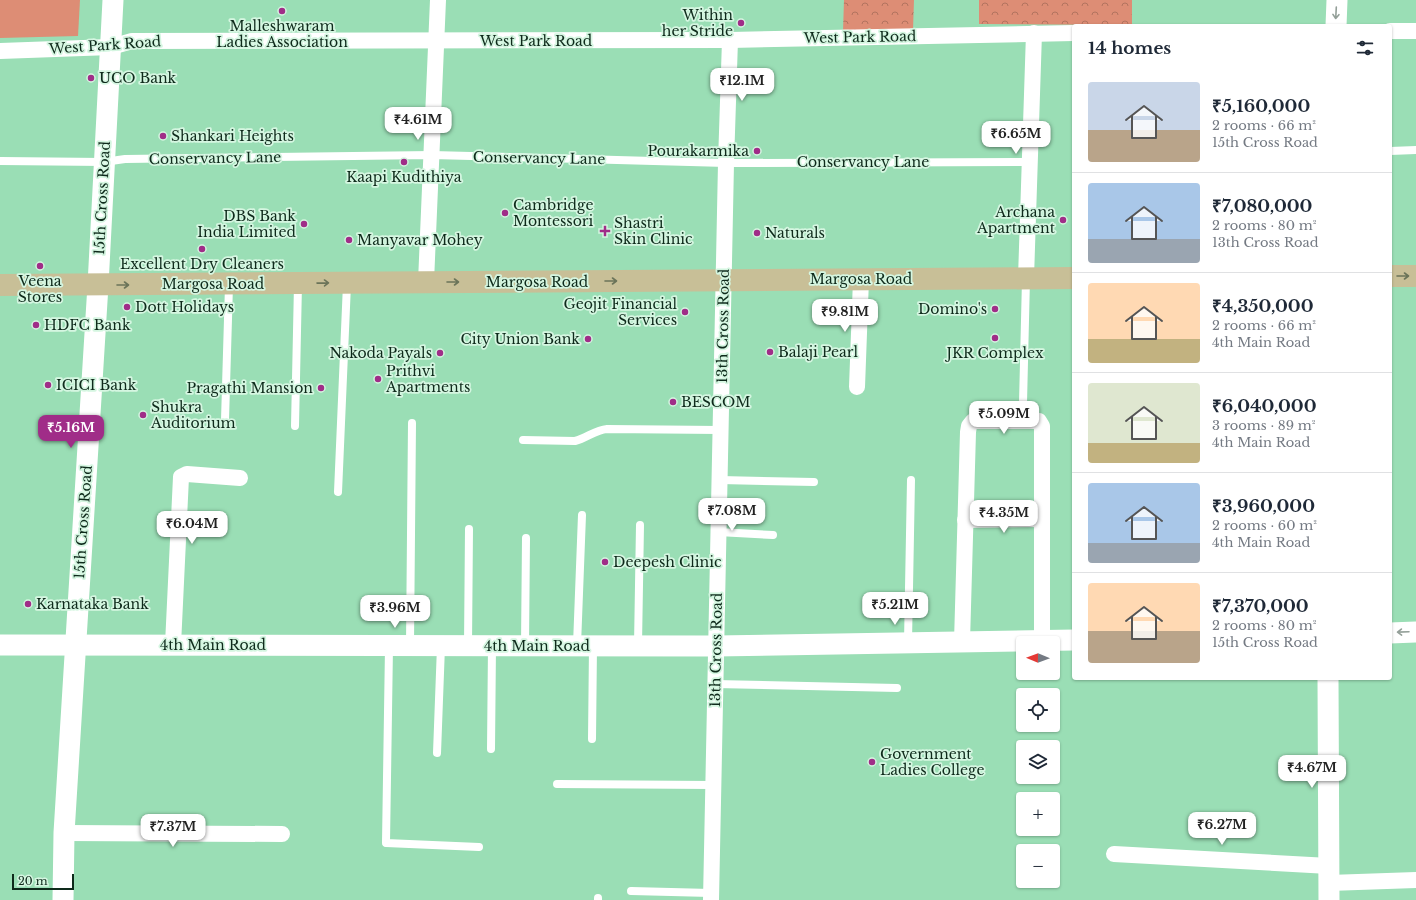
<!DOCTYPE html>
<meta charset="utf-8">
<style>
body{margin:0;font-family:"Libre Baskerville",serif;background:#f6f6f7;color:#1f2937;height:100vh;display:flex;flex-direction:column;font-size:15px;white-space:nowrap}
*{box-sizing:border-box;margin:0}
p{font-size:13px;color:#747a83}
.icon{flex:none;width:22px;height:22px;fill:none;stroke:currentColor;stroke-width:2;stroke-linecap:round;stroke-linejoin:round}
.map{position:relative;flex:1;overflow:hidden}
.side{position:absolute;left:1072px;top:24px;width:320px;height:656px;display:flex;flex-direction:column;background:#fff;border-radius:4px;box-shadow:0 1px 3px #0004}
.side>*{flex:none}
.needle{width:26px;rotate:271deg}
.tools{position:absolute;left:1016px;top:636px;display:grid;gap:8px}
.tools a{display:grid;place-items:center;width:44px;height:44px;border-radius:4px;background:#fff;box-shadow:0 1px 3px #0004;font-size:20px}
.scale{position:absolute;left:12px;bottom:10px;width:62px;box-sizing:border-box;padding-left:4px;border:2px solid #0e2a1b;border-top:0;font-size:11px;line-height:14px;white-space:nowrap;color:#0e2a1b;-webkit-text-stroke:3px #d5f6e1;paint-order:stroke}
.price{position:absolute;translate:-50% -34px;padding:0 9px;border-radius:8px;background:#fff;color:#222;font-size:13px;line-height:26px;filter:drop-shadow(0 1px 2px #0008)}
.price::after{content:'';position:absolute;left:50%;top:24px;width:12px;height:9px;margin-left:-6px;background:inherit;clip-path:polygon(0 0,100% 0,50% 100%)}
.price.selected{background:#a02d88;color:#fff}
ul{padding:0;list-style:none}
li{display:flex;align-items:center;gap:12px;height:100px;padding:0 16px}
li+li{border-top:1px solid #e0e1e3}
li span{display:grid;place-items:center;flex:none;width:112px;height:80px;border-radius:4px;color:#555}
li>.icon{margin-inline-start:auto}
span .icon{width:48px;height:48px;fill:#fffc;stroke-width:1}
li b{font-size:17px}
h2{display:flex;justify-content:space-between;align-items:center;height:48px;padding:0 16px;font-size:17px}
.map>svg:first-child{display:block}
</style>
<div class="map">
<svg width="1416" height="900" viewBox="0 0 1416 900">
<defs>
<pattern id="forest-crowns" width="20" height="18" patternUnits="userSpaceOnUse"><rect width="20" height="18" fill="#dd8d75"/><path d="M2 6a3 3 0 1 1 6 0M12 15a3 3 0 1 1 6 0" fill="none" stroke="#b2735f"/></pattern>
</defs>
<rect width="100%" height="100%" fill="#9adeb5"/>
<g fill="url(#forest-crowns)">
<polygon points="844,0 914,0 913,30 843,31"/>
<polygon points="979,0 1132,0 1132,25 979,24"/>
</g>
<polygon fill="#dd8d75" points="0,0 80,0 78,36 0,38"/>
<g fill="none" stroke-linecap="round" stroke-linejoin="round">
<g stroke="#fff" stroke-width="8">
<polyline points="1390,151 1416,150"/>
<polyline points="0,161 104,162 125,159 432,155 726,163 1030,162"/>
<polyline points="1023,403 1026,279"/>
<polyline points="225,420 229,285"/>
<polyline points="295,426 298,284"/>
<path d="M523,440L575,441C587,438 595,430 607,429L720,430"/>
<polyline points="720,480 814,482"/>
<polyline points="338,492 347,284"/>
<polyline points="718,532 773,535"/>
<polyline points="908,642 911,480"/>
<polyline points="410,645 412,423"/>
<polyline points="468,645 469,529"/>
<polyline points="525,645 526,538"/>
<polyline points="577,645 582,515"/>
<polyline points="638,645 640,525"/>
<polyline points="389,647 386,843 479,847"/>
<polyline points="715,684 897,688"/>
<polyline points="592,739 593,646"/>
<polyline points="491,749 492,646"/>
<polyline points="437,753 441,646"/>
<polyline points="557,784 713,785"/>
<polyline points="631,891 711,893"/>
<polyline points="598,900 598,898"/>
</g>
<g stroke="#fff" stroke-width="16">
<polyline points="1390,31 1416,31"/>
<polyline points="0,51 111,47 132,41 730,40 1074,33"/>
<polyline points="1026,278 1034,33"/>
<polyline points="426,282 438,0"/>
<polyline points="857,387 861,279"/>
<polyline points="965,520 1042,519"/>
<polyline points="962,642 968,432 969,426 973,421 1039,421 1042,426 1042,640"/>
<polyline points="173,645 181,477 187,474 240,478"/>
<polyline points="64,833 282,834"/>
<polyline points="1114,854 1329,866"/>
<polyline points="1329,883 1416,880"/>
<polyline points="711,900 726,163 730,40"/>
</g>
<g stroke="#fff" stroke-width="21">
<polyline points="1336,26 1337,0"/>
<polyline points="1390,633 1416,632"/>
<polyline points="0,645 716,646 1074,640"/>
<polyline points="1328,678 1329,900"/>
<polyline points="63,900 64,833 98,285 113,0"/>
</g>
<g stroke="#c8bf97" stroke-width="22">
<polyline points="1390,276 1416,276"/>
<polyline points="0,285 1074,278"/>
</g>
</g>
<defs><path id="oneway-shaft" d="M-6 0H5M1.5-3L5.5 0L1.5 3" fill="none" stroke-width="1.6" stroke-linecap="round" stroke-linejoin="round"/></defs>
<g stroke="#939f98">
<use href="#oneway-shaft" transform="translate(1336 13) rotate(93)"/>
<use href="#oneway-shaft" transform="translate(1403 632) rotate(178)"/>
</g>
<g stroke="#6b7459">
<use href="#oneway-shaft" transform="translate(1403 276)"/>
<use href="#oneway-shaft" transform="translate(611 281)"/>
<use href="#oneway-shaft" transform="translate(453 282)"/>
<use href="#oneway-shaft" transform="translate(323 283) rotate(-1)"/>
<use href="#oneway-shaft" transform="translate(123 285)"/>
</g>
<g fill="#a02d88" stroke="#d5f6e1" stroke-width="1.5">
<circle cx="282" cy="11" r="4"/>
<circle cx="741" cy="23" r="4"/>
<circle cx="91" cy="78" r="4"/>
<circle cx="163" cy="136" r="4"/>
<circle cx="757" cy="151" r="4"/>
<circle cx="404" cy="162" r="4"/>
<circle cx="505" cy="213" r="4"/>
<circle cx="1063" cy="220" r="4"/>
<circle cx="304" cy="224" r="4"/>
<path d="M603 225h4v4h4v4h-4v4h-4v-4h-4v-4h4z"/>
<circle cx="757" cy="233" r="4"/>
<circle cx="349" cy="240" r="4"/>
<circle cx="202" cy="249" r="4"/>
<circle cx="40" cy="266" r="4"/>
<circle cx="127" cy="307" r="4"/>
<circle cx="995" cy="309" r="4"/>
<circle cx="685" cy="312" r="4"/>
<circle cx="36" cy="325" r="4"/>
<circle cx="995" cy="338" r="4"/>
<circle cx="588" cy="339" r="4"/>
<circle cx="770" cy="352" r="4"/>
<circle cx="440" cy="353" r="4"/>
<circle cx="378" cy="379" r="4"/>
<circle cx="48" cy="385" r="4"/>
<circle cx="321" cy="388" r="4"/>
<circle cx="673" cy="402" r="4"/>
<circle cx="143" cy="415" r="4"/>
<circle cx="605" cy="562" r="4"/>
<circle cx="28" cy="604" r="4"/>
<circle cx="872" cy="762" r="4"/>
</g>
<g text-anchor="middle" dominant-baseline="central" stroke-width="3.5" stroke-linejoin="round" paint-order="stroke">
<g font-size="14" fill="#0e2a1b" stroke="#d5f6e1" text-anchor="start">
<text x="733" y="15" text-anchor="end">Within<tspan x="733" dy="16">her Stride</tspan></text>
<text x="282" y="26" text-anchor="middle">Malleshwaram<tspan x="282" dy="16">Ladies Association</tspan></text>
<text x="99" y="78">UCO Bank</text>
<text x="171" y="136">Shankari Heights</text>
<text x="749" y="151" text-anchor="end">Pourakarmika</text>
<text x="404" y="177" text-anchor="middle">Kaapi Kudithiya</text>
<text x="513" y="205">Cambridge<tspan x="513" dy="16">Montessori</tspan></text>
<text x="1055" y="212" text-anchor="end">Archana<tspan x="1055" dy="16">Apartment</tspan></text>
<text x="296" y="216" text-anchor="end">DBS Bank<tspan x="296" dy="16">India Limited</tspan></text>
<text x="614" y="223">Shastri<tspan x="614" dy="16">Skin Clinic</tspan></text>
<text x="765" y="233">Naturals</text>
<text x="357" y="240">Manyavar Mohey</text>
<text x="202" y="264" text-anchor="middle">Excellent Dry Cleaners</text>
<text x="40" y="281" text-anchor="middle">Veena<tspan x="40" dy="16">Stores</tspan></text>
<text x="677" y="304" text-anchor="end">Geojit Financial<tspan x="677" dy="16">Services</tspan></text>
<text x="135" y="307">Dott Holidays</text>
<text x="987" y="309" text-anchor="end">Domino's</text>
<text x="44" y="325">HDFC Bank</text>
<text x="580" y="339" text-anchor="end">City Union Bank</text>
<text x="778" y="352">Balaji Pearl</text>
<text x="432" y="353" text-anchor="end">Nakoda Payals</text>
<text x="995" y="353" text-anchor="middle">JKR Complex</text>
<text x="386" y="371">Prithvi<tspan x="386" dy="16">Apartments</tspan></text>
<text x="56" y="385">ICICI Bank</text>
<text x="313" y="388" text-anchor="end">Pragathi Mansion</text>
<text x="681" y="402">BESCOM</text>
<text x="151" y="407">Shukra<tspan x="151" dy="16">Auditorium</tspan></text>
<text x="613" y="562">Deepesh Clinic</text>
<text x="36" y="604">Karnataka Bank</text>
<text x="880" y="754">Government<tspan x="880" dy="16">Ladies College</tspan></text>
</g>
<g font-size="14" fill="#0e2a1b" stroke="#d5f6e1">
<text transform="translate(860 37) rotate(-1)">West Park Road</text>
<text x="536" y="41">West Park Road</text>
<text transform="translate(105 45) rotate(-4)">West Park Road</text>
<text transform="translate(215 158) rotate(-1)">Conservancy Lane</text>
<text transform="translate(539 158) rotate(1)">Conservancy Lane</text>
<text x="863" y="162">Conservancy Lane</text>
<text transform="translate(102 198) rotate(-87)">15th Cross Road</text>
<text x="861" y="279">Margosa Road</text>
<text x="537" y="282">Margosa Road</text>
<text x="213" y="284">Margosa Road</text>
<text transform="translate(723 326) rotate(-89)">13th Cross Road</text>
<text transform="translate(83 522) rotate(-86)">15th Cross Road</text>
<text x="213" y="645">4th Main Road</text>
<text x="537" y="646">4th Main Road</text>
<text transform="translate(716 650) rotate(-89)">13th Cross Road</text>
</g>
</g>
</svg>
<div class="tools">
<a><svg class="needle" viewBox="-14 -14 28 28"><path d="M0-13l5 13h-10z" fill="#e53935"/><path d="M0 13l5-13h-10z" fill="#747a83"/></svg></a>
<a><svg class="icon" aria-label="locate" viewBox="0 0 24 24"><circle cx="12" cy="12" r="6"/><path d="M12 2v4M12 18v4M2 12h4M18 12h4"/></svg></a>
<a><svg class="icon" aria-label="layers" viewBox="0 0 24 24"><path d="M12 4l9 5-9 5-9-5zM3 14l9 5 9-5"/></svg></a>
<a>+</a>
<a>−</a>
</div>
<div class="scale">20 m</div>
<b class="price" style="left:742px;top:102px">₹12.1M</b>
<b class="price" style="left:418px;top:141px">₹4.61M</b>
<b class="price" style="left:1016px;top:155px">₹6.65M</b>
<b class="price" style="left:845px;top:333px">₹9.81M</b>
<b class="price" style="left:1004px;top:435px">₹5.09M</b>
<b class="price selected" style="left:71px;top:449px">₹5.16M</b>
<b class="price" style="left:732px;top:532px">₹7.08M</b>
<b class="price" style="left:1004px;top:534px">₹4.35M</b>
<b class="price" style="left:192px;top:545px">₹6.04M</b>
<b class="price" style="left:895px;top:626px">₹5.21M</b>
<b class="price" style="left:395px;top:629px">₹3.96M</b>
<b class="price" style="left:1312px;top:789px">₹4.67M</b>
<b class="price" style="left:1222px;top:846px">₹6.27M</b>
<b class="price" style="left:173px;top:848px">₹7.37M</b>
<section class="side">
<h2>14 homes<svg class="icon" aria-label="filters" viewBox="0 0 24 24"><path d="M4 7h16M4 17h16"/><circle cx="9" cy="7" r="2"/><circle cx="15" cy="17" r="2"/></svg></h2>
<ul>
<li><span style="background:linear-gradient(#c9d6e8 60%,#b9a48a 0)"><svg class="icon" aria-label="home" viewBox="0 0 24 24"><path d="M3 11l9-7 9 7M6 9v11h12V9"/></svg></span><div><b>₹5,160,000</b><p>2 rooms · 66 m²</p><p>15th Cross Road</p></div></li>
<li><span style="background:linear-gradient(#a9c7e8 70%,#9aa5b1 0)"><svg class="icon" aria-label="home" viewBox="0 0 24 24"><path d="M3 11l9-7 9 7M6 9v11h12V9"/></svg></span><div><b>₹7,080,000</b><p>2 rooms · 80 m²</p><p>13th Cross Road</p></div></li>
<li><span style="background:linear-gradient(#ffd9b3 70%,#c2b280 0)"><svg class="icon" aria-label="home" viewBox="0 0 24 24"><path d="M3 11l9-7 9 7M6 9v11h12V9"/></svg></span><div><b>₹4,350,000</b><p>2 rooms · 66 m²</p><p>4th Main Road</p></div></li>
<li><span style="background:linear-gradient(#dfe7d0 75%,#c2b280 0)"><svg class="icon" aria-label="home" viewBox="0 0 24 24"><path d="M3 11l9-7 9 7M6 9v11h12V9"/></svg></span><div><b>₹6,040,000</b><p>3 rooms · 89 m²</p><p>4th Main Road</p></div></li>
<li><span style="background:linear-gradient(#a9c7e8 75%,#9aa5b1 0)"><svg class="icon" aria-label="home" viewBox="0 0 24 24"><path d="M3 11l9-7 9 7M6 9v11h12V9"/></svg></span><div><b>₹3,960,000</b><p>2 rooms · 60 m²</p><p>4th Main Road</p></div></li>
<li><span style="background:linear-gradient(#ffd9b3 60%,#b9a48a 0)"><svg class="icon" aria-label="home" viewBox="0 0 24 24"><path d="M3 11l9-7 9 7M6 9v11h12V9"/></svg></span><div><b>₹7,370,000</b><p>2 rooms · 80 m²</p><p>15th Cross Road</p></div></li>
</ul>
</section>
</div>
